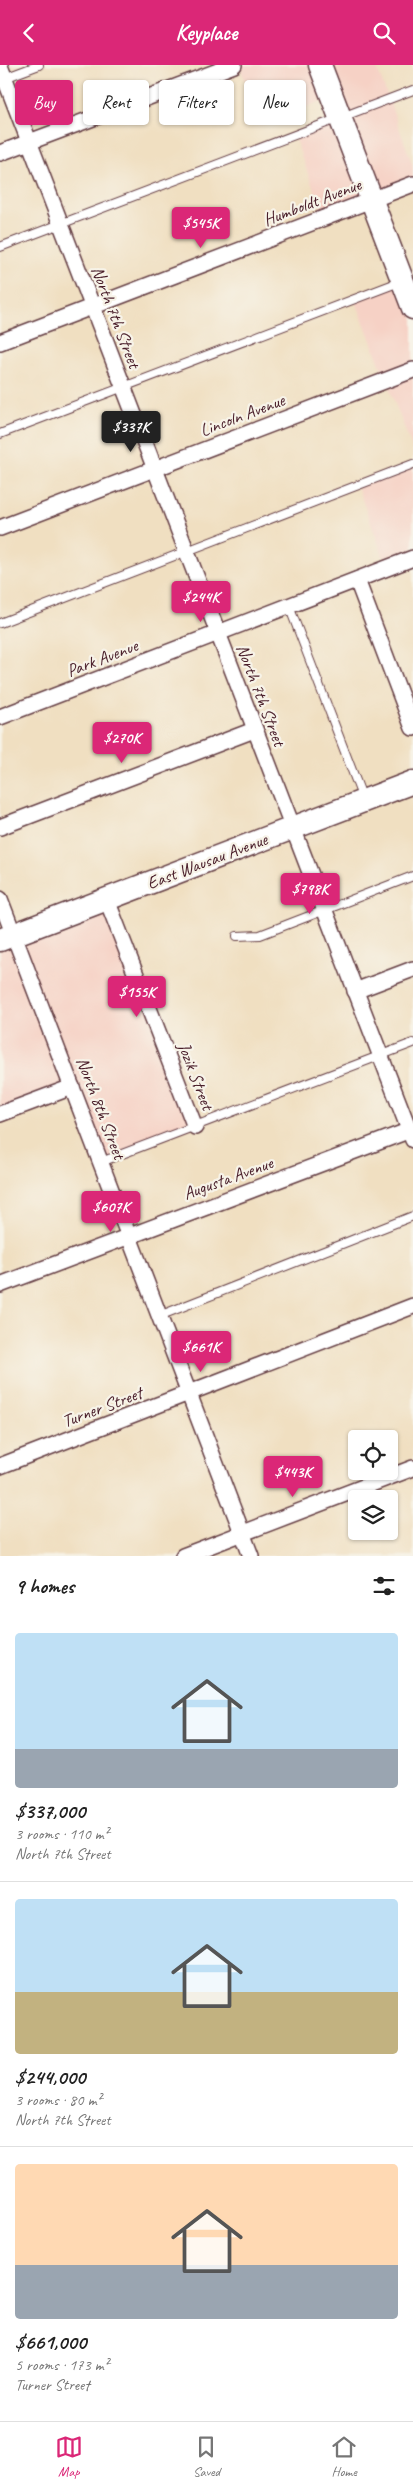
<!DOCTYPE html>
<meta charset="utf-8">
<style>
body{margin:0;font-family:Caveat,sans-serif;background:#f6f6f6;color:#222;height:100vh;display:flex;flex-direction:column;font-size:19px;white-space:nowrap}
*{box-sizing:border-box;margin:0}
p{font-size:16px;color:#767676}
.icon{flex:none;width:28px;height:28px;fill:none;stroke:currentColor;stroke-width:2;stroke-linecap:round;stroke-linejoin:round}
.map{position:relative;height:1491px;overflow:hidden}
.side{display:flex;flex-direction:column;background:#fff;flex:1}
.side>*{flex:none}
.top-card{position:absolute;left:15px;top:15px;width:384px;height:45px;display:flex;gap:10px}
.tools{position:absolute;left:348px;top:1365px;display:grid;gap:10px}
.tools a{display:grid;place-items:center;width:50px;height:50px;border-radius:5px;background:#fff;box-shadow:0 1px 4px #0004;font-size:25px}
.price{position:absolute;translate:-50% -42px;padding:0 11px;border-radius:5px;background:#db2777;color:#fff;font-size:16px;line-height:32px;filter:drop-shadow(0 1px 2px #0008)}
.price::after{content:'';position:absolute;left:50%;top:30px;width:15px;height:11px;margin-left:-8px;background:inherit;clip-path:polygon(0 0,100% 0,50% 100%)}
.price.current{background:#222;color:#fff}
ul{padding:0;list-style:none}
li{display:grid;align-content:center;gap:10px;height:265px;padding:0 15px}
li+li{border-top:1px solid #e0e0e0}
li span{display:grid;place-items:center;height:155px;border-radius:5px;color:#555}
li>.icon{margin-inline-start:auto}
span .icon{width:90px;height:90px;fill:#fffc;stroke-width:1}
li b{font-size:21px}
h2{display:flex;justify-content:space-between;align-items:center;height:60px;padding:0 15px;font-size:21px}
.chip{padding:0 18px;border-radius:5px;background:#fff;box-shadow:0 1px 4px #0004;font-size:18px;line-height:45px}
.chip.current{background:#db2777;color:#fff}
header{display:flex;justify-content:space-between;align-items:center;height:65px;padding:0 15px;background:#db2777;color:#fff;font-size:22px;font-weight:600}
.dock{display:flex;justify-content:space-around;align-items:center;height:70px;border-top:1px solid #e0e0e0;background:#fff;font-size:14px;color:#767676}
.dock a{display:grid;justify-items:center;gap:2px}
.dock .current{color:#db2777}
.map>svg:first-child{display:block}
</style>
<header><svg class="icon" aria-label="back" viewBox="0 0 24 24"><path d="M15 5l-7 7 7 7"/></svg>Keyplace<svg class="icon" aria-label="search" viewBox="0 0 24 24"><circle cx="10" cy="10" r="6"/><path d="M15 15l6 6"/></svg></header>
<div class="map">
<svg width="413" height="1491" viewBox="0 0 413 1491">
<rect width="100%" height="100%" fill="#f7f3e8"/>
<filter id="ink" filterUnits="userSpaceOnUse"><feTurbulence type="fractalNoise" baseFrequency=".02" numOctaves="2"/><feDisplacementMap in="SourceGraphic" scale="10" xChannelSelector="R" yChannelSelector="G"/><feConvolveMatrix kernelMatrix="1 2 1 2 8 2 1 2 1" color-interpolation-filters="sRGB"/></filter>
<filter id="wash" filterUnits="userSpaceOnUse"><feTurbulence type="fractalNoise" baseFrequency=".0096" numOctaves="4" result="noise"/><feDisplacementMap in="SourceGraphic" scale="20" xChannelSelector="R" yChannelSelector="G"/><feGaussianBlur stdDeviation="1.12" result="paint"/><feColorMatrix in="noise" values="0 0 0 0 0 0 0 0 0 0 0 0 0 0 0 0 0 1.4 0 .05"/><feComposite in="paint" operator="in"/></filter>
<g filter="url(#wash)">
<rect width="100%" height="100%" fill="#f0dfc1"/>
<g fill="#f6d1c5">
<polygon points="244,0 376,0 413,101 413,117 324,151 295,74 342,56 332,32 262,60 240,2"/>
<polygon points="413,213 413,385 355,234"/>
<polygon points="413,399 413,495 388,504 357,421"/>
<polygon points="109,835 195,1061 102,1097 72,1018 0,1046 0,876"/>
</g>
</g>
<g filter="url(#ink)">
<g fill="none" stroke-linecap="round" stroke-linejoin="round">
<defs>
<g id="service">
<polyline points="2,14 39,0"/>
<polyline points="0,182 413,25"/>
<polyline points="0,369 402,216"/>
<polyline points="289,541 363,734"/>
<polyline points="0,558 413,399"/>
<polyline points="237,871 260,870 413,811"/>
<polyline points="101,1097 413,978"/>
<polyline points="159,1251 413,1151"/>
</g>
<g id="minor">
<polyline points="0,1 413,1075"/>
<polyline points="0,88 234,0"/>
<polyline points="0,277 413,119"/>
<polyline points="0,463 413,305"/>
<polyline points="357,515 413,663"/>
<polyline points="0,652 413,493"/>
<polyline points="0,762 254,665"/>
<polyline points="0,834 251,1491"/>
<polyline points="107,835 195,1062"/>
<polyline points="355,926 413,904"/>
<polyline points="0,1049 72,1022"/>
<polyline points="0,1220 413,1064"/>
<polyline points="0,1401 413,1241"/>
<polyline points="183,1491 413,1403"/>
</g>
<g id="primary">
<polyline points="320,0 413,243"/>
<polyline points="0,875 413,717"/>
</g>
</defs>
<use href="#service" stroke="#633c42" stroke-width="10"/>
<use href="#minor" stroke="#633c42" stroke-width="18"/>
<use href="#primary" stroke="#633c42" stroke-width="25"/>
<use href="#service" stroke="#fff" stroke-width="8"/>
<use href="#minor" stroke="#fff" stroke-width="15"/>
<use href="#primary" stroke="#fff" stroke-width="22"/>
</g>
</g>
<g text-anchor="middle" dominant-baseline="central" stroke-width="4.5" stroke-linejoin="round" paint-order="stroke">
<g font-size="18" fill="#4a1f2b" stroke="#f7f3e8">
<text transform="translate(312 137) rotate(-21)">Humboldt Avenue</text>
<text transform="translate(116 252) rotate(69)">North 7th Street</text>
<text transform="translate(242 350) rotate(-21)">Lincoln Avenue</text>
<text transform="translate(102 593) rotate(-21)">Park Avenue</text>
<text transform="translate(261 630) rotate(69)">North 7th Street</text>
<text transform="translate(207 796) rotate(-21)">East Wausau Avenue</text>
<text transform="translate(196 1011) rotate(69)">Jozik Street</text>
<text transform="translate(101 1043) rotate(69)">North 8th Street</text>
<text transform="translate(228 1113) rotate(-20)">Augusta Avenue</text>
<text transform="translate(102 1342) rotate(-21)">Turner Street</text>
</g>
</g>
</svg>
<div class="tools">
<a><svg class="icon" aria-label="locate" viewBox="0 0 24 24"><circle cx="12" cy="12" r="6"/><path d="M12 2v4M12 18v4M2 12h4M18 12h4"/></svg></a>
<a><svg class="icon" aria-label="layers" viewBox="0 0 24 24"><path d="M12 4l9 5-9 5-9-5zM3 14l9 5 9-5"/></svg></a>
</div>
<b class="price" style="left:201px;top:184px">$545K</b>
<b class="price current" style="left:131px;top:388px">$337K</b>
<b class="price" style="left:201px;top:558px">$244K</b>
<b class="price" style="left:122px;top:699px">$270K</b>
<b class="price" style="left:310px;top:850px">$798K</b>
<b class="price" style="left:137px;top:953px">$155K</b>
<b class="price" style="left:111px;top:1168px">$607K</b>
<b class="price" style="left:201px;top:1308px">$661K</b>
<b class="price" style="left:293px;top:1433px">$443K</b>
<div class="top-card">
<a class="chip current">Buy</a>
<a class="chip">Rent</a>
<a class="chip">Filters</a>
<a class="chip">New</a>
</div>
</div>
<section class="side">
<h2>9 homes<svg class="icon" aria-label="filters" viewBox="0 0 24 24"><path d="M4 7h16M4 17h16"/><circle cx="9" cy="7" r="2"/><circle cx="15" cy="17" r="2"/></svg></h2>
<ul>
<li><span style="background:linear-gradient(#bfe0f5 75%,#9aa5b1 0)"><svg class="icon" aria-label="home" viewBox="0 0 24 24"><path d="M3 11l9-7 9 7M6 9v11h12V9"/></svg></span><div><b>$337,000</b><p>3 rooms · 110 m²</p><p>North 7th Street</p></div></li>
<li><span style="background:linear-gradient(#bfe0f5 60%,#c2b280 0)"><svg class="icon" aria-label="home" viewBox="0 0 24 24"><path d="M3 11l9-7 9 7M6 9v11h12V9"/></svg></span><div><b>$244,000</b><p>3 rooms · 80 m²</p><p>North 7th Street</p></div></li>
<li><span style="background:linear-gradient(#ffd9b3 65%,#9aa5b1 0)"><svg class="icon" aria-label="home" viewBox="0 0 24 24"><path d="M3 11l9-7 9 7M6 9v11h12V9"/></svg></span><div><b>$661,000</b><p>5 rooms · 173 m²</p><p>Turner Street</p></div></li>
</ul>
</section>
<nav class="dock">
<a class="current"><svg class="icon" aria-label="map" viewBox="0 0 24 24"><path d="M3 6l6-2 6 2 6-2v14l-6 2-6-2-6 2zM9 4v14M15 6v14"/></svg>Map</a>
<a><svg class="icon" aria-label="saved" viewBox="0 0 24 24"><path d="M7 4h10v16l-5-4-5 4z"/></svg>Saved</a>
<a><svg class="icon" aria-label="home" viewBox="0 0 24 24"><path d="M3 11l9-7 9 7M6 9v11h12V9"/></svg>Home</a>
</nav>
